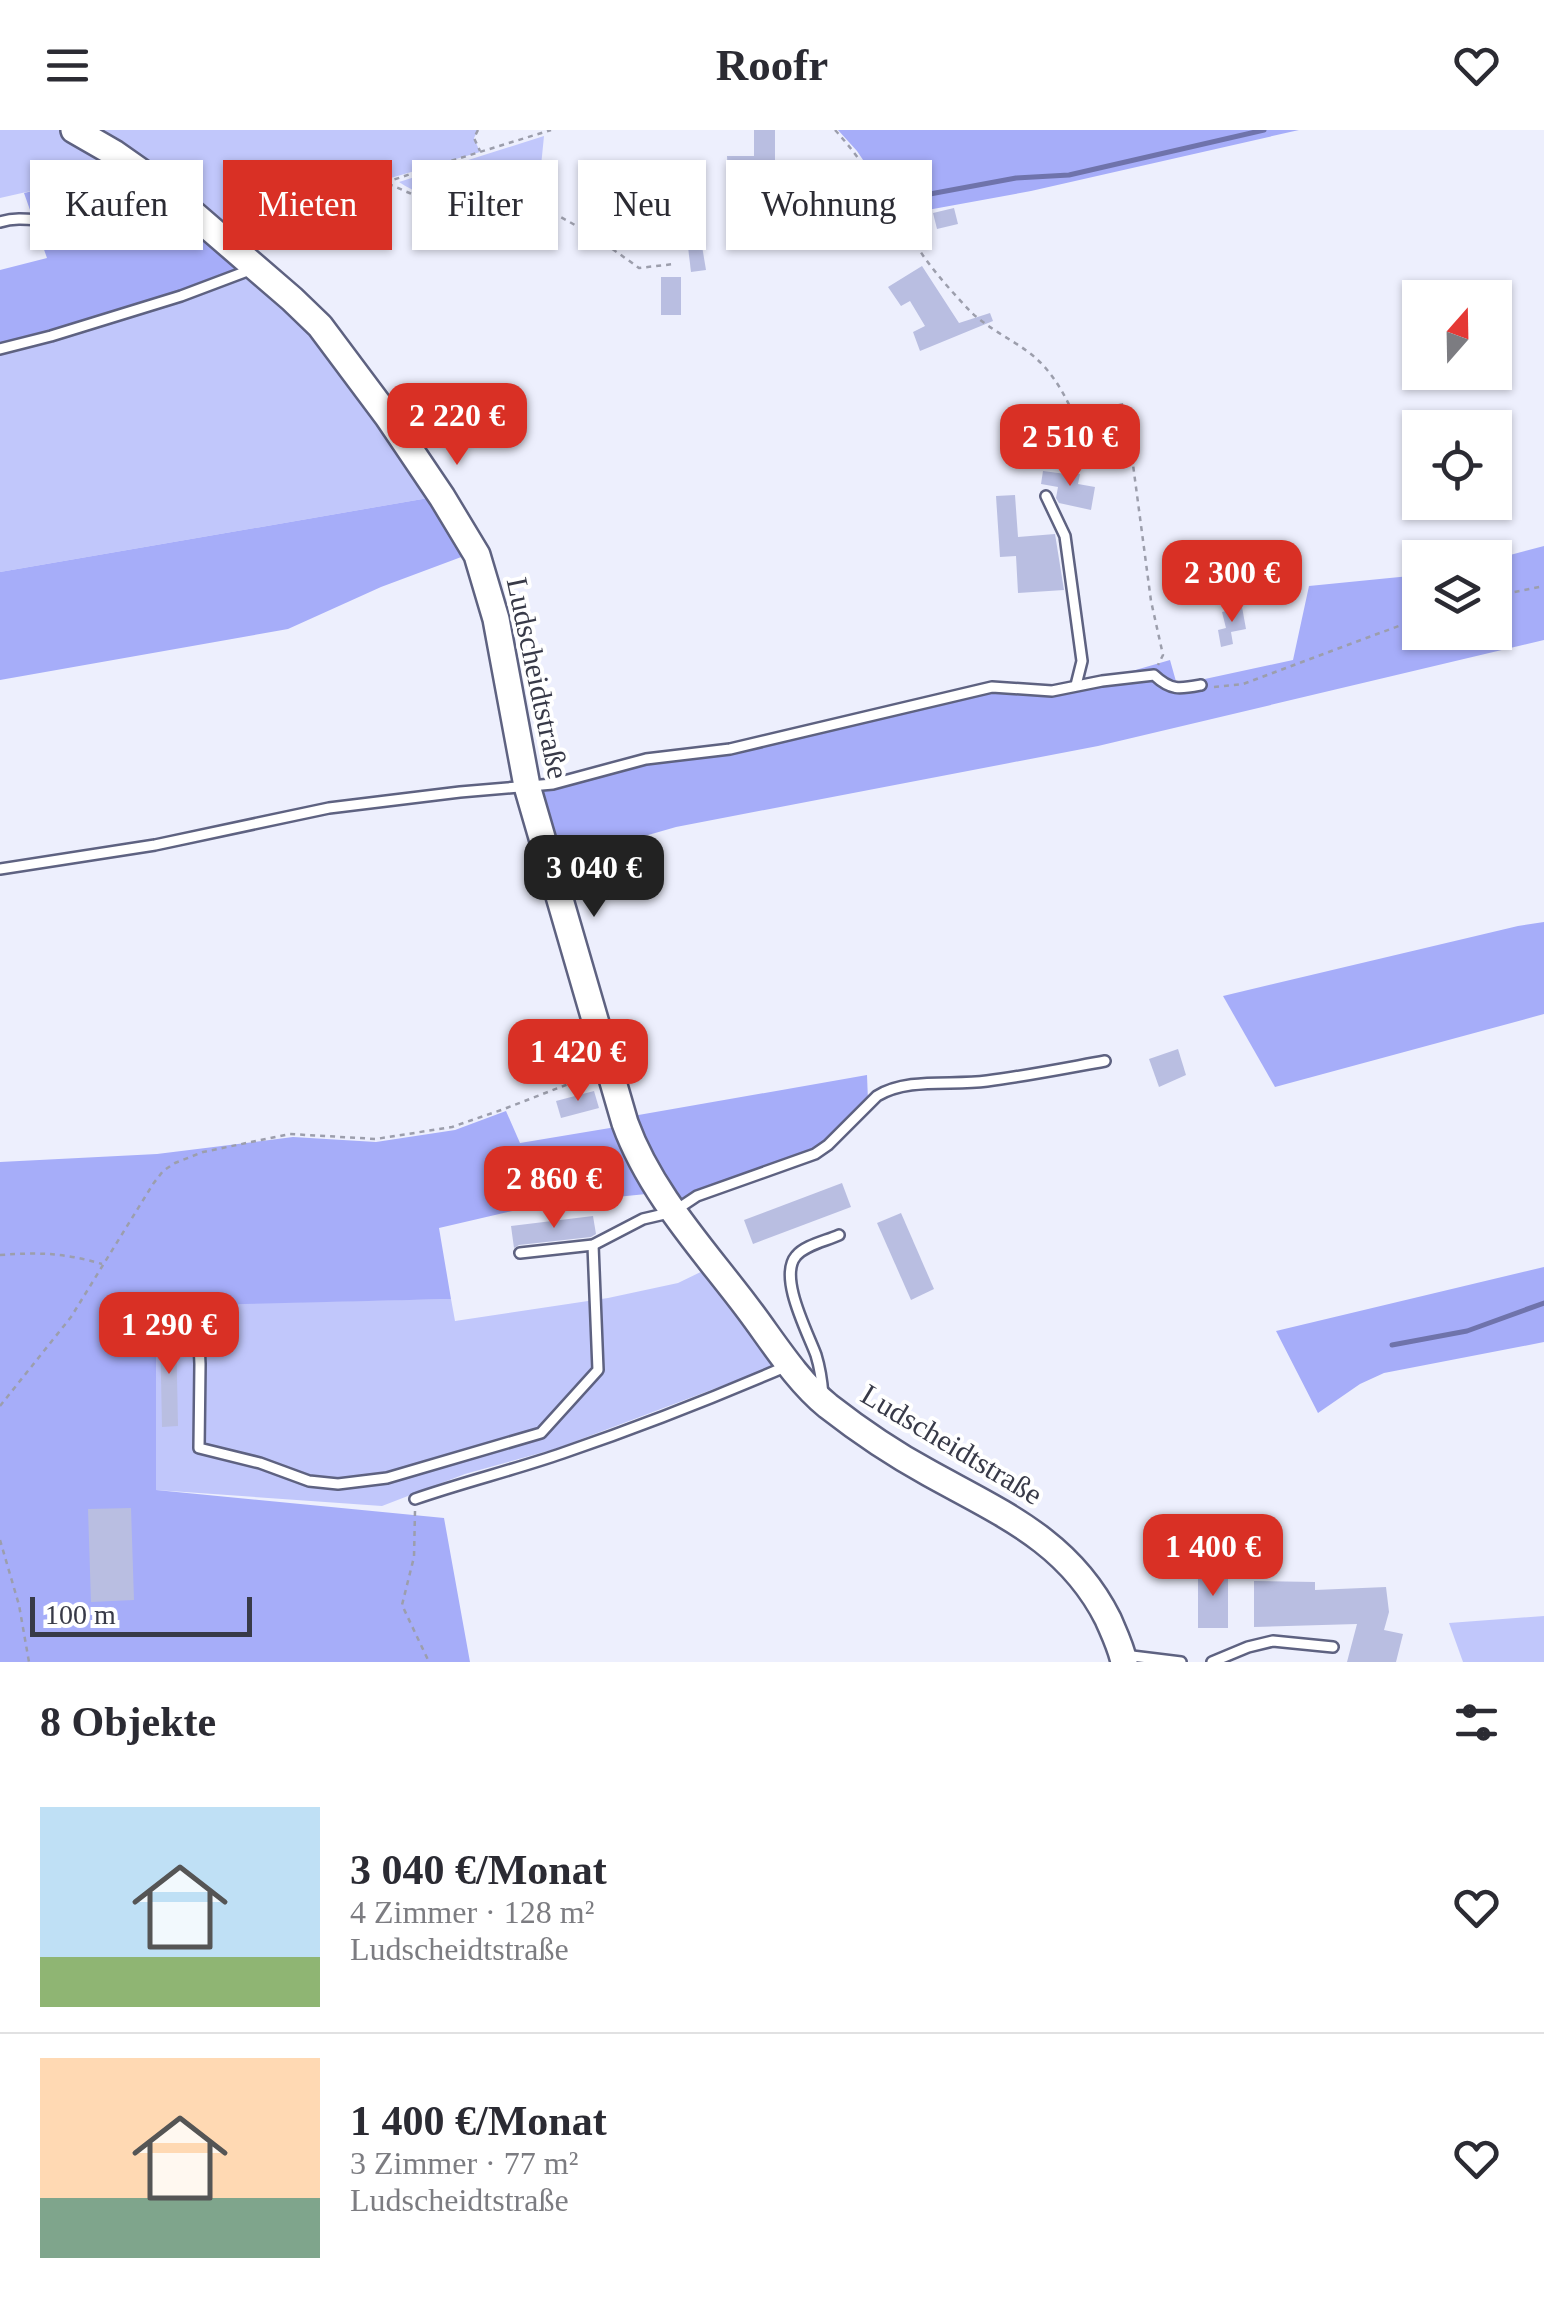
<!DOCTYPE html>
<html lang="de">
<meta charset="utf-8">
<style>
body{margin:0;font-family:Georgia,serif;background:#f2f2f3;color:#2b2b33;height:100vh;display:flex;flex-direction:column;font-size:38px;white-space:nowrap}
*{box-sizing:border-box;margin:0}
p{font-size:32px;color:#7c7c81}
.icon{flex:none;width:55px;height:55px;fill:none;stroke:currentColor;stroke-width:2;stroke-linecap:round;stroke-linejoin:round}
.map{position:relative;height:1532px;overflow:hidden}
.sheet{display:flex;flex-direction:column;background:#fff;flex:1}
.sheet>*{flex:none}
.guide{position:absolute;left:30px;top:30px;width:1000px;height:90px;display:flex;gap:20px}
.needle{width:65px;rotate:20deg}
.fabs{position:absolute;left:1402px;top:150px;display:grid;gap:20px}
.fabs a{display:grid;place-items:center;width:110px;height:110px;border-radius:0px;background:#fff;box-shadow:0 2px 8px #0004;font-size:50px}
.scale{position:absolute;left:30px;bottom:25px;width:222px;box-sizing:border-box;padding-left:10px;border:5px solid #383a48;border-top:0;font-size:28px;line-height:35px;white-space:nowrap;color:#383a48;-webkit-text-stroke:8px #fff;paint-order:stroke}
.price{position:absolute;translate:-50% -85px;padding:0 22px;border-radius:20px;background:#d93025;color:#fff;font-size:32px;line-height:65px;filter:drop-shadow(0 2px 5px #0008)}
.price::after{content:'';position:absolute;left:50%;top:60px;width:30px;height:22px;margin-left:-15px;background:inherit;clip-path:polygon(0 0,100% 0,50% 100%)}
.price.on{background:#222;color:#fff}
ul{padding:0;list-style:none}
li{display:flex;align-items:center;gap:30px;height:250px;padding:0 40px}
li+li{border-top:2px solid #e1e1e2}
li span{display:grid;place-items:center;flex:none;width:280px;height:200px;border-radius:0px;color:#555}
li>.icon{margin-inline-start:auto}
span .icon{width:120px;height:120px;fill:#fffc;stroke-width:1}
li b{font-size:42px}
h2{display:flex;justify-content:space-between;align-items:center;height:120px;padding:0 40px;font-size:42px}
.tag{padding:0 35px;border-radius:0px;background:#fff;box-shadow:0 2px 8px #0004;font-size:35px;line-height:90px}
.tag.on{background:#d93025;color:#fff}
header{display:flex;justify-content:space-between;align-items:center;height:130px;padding:0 40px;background:#fff;font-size:45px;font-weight:800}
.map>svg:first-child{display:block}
</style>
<header><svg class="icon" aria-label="menu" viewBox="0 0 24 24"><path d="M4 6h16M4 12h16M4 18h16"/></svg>Roofr<svg class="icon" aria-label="heart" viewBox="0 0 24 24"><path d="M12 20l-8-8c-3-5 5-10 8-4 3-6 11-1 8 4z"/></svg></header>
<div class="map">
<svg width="1544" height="1532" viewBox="0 0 1544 1532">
<rect width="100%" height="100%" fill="#edeffd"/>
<g fill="#c1c7fb">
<polygon points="0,0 59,0 128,39 0,68"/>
<polygon points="78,0 478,0 474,8 480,22 370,54 223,103"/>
<path d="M544,6L541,36L520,66C476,55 443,82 399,52Z"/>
<polygon points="252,145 315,200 440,366 0,442 0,223 52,210"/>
<polygon points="711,1137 777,1235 555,1319 465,1344 382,1376 156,1360 156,1175 451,1169 455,1191 608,1168 678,1153"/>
<polygon points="1544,1486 1544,1532 1463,1532 1449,1493"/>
</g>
<g fill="#a6adf9">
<polygon points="838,0 1299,0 1031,61 900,85 857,21"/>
<polygon points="128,39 246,139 50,202 0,215 0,140 47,128 24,63"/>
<polygon points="440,366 472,423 381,457 288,499 0,550 0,442"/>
<polygon points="1544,416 1544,510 1098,616 676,697 551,733 531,662 647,632 993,560 1053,564 1170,530 1177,555 1293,530 1309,456 1420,445 1420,502 1495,502 1495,429"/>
<polygon points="1544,792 1544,884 1275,957 1223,866 1518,796"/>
<polygon points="867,945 868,971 828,1012 675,1076 627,987"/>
<polygon points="506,981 520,1013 622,996 656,1063 538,1075 439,1098 451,1169 156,1176 156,1360 444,1388 470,1532 0,1532 0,1032 157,1024 293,1007 376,1012 455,1000"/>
<polygon points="1544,1137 1544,1212 1384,1243 1360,1254 1318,1283 1276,1201"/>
</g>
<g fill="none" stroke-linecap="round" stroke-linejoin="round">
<g stroke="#6f73ab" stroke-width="5">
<polyline points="903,69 1016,48 1069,45 1264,0"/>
<polyline points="1392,1215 1467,1201 1544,1173"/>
</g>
</g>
<g fill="#b9bee1">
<rect x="754" y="0" width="21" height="36"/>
<polygon points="727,26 754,26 754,46 728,46"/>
<polygon points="954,78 958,94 937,99 933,83"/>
<polygon points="702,116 706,140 691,142 688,117"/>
<polygon points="922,136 959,193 990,183 993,191 920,221 913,202 925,196 910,171 901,176 888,157"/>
<rect x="661" y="147" width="20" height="38"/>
<polygon points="1043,341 1066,344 1067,341 1080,344 1078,354 1095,357 1091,380 1059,373 1056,368 1058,357 1041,354"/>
<polygon points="1015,365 1018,407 1055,404 1064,460 1018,463 1016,426 1000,427 996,366"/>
<polygon points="1242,477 1246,499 1231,502 1233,514 1221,517 1218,500 1226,498 1222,482"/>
<polygon points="1178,919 1186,945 1159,957 1149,929"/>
<polygon points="594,961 599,978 561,988 556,971"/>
<polygon points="842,1053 851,1077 753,1114 744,1090"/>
<polygon points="901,1083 934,1159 911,1170 877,1093"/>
<polygon points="593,1086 596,1104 591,1107 519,1115 514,1118 511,1096"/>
<polygon points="160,1197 176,1197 178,1296 162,1297"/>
<polygon points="131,1378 134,1470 91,1472 88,1379"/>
<rect x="1198" y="1440" width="30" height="58"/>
<polygon points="1254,1451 1315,1452 1315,1460 1386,1457 1389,1482 1384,1500 1403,1504 1396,1532 1347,1532 1357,1494 1254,1497"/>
</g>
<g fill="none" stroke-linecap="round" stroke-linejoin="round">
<defs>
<g id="lane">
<path d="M0,92C19,86 36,91 55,91C90,90 122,73 144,47"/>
<polyline points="0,219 51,206 181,166 250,140"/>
<polyline points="1046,366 1065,406 1082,531 1076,555"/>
<path d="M0,739L155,715L329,678L460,662L553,654L646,629L730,619L992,557L1052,561L1102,551L1154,545C1171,561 1180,559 1201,555"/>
<path d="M520,1123L593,1115L643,1089L673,1082L697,1066L815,1024L828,1015L877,966C908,947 952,956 987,951C1026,946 1066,938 1105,931"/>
<polyline points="198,1193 200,1234 199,1318 260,1333 309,1351 338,1354 387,1348 541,1303 598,1240 593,1115"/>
<path d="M823,1265C822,1252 820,1238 816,1225C808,1203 778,1147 796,1126C805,1115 826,1111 839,1105"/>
<path d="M415,1369C464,1352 514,1340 563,1323C639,1297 713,1268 787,1236"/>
<polyline points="1124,1525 1181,1532"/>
<polyline points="1212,1532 1248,1517 1273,1511 1333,1517"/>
</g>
<path id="secondary" d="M74,0L114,23L161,56L292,169L320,196L388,287L442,367L477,425L496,489L527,656L625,993C650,1062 702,1118 746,1176C772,1210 795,1249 828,1276C860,1301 894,1324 929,1343C1001,1383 1069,1411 1108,1489C1114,1503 1121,1517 1124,1532"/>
</defs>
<use href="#lane" stroke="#5e6281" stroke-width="14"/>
<use href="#secondary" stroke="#5e6281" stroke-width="30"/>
<g stroke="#9c9eac" stroke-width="2.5" stroke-dasharray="5 5" stroke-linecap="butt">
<polyline points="478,0 474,8 480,21"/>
<path d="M835,0C869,37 892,81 920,121C934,142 953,163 970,181C986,197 1009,208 1027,221C1049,237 1062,259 1073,283L1125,274L1151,471L1163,525L1158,535"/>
<path d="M388,54C402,59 417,68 432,70C460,73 489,63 517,70C557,79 606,114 639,138L674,134"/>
<polyline points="243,101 428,38 551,0"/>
<polyline points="1495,466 1544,456"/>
<polyline points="1214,557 1243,554 1420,488"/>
<path d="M0,1125C40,1122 64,1123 102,1134"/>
<polyline points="0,1276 71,1187 153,1054 163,1041 175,1033 203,1022 290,1004 376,1009 452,997 504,979 589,946"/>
<polyline points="415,1381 414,1427 402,1475 429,1532"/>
<polyline points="0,1410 19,1475 29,1532"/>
</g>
<use href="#lane" stroke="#fff" stroke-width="9"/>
<use href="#secondary" stroke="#fff" stroke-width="25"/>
</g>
<g text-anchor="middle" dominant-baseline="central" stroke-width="8" stroke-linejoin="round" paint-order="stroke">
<g font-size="30" fill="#383a48" stroke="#fff">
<text transform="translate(538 548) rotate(78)">Ludscheidtstraße</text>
<text transform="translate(952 1314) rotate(31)">Ludscheidtstraße</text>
</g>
</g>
</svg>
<div class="fabs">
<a><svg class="needle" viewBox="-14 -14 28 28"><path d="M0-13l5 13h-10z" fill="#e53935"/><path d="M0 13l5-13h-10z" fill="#7c7c81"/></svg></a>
<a><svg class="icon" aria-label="locate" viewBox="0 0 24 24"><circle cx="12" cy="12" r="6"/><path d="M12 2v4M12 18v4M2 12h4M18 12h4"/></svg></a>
<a><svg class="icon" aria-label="layers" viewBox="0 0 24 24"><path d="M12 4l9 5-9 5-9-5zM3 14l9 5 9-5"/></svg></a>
</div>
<div class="scale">100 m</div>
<b class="price" style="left:457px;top:338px">2 220 €</b>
<b class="price" style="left:1070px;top:359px">2 510 €</b>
<b class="price" style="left:1232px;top:495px">2 300 €</b>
<b class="price on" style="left:594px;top:790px">3 040 €</b>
<b class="price" style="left:578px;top:974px">1 420 €</b>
<b class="price" style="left:554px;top:1101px">2 860 €</b>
<b class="price" style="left:169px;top:1247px">1 290 €</b>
<b class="price" style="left:1213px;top:1469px">1 400 €</b>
<div class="guide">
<a class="tag">Kaufen</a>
<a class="tag on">Mieten</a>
<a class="tag">Filter</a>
<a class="tag">Neu</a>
<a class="tag">Wohnung</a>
</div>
</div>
<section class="sheet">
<h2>8 Objekte<svg class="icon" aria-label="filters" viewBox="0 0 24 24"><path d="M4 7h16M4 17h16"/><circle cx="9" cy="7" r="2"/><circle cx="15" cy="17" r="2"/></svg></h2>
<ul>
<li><span style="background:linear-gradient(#bfe0f5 75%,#8fb573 0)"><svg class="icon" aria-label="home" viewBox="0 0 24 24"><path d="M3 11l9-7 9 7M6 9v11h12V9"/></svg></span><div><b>3 040 €/Monat</b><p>4 Zimmer · 128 m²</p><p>Ludscheidtstraße</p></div><svg class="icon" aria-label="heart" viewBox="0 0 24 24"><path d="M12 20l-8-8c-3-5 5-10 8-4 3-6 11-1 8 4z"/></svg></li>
<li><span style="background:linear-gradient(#ffd9b3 70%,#7fa58c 0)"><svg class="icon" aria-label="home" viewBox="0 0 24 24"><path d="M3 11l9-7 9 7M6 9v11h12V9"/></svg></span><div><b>1 400 €/Monat</b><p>3 Zimmer · 77 m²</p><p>Ludscheidtstraße</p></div><svg class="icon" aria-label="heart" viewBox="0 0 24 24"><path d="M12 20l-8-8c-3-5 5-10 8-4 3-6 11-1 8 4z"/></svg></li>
</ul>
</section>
